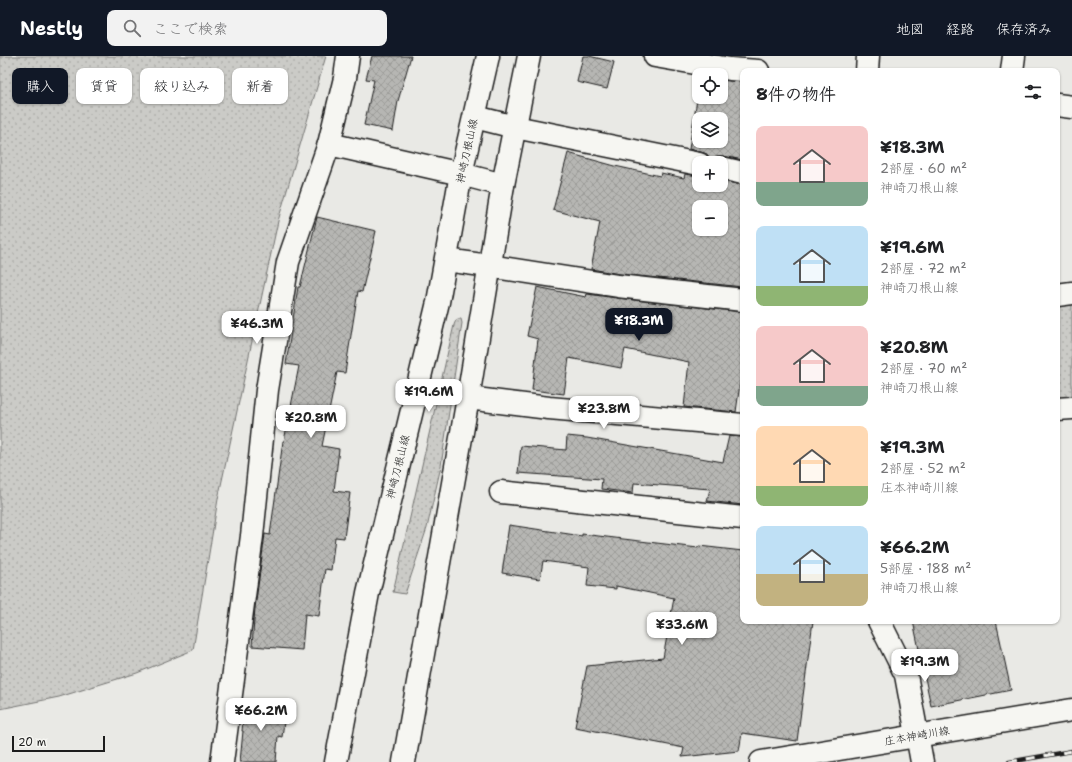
<!DOCTYPE html>
<html lang="ja">
<meta charset="utf-8">
<style>
body{margin:0;font-family:"Shantell Sans","Klee One",sans-serif;background:#f2f2f2;color:#202124;height:100vh;display:flex;flex-direction:column;font-size:15px;white-space:nowrap}
*{box-sizing:border-box;margin:0}
p{font-size:13px;color:#757577}
.icon{flex:none;width:22px;height:22px;fill:none;stroke:currentColor;stroke-width:2;stroke-linecap:round;stroke-linejoin:round}
.map{position:relative;flex:1;overflow:hidden}
.sheet{position:absolute;left:740px;top:12px;width:320px;height:556px;display:flex;flex-direction:column;background:#fff;border-radius:8px;box-shadow:0 1px 3px #0004}
.sheet>*{flex:none}
.banner{position:absolute;left:12px;top:12px;width:380px;height:36px;display:flex;gap:8px}
.tools{position:absolute;left:692px;top:12px;display:grid;gap:8px}
.tools a{display:grid;place-items:center;width:36px;height:36px;border-radius:8px;background:#fff;box-shadow:0 1px 3px #0004;font-size:20px}
.scale{position:absolute;left:12px;bottom:10px;width:93px;box-sizing:border-box;padding-left:4px;border:2px solid #1c1c1c;border-top:0;font-size:11px;line-height:14px;white-space:nowrap;color:#1c1c1c;-webkit-text-stroke:3px #f6f6f2;paint-order:stroke}
.price{position:absolute;translate:-50% -34px;padding:0 9px;border-radius:8px;background:#fff;color:#222;font-size:13px;line-height:26px;filter:drop-shadow(0 1px 2px #0008)}
.price::after{content:'';position:absolute;left:50%;top:24px;width:12px;height:9px;margin-left:-6px;background:inherit;clip-path:polygon(0 0,100% 0,50% 100%)}
.price.current{background:#111827;color:#fff}
ul{padding:0;list-style:none}
li{display:flex;align-items:center;gap:12px;height:100px;padding:0 16px}
li span{display:grid;place-items:center;flex:none;width:112px;height:80px;border-radius:8px;color:#555}
li>.icon{margin-inline-start:auto}
span .icon{width:48px;height:48px;fill:#fffc;stroke-width:1}
li b{font-size:17px}
h2{display:flex;justify-content:space-between;align-items:center;height:48px;padding:0 16px;font-size:17px}
.tag{padding:0 14px;border-radius:8px;background:#fff;box-shadow:0 1px 3px #0004;font-size:14px;line-height:36px}
.tag.current{background:#111827;color:#fff}
header{display:flex;align-items:center;gap:24px;box-sizing:border-box;height:56px;padding:0 20px;background:#111827;color:#fff}
header strong{font-size:19px}
nav{display:flex;gap:22px;margin-inline-start:auto;font-size:14px}
.search{width:280px;height:36px;background:#f2f2f2;display:flex;align-items:center;gap:10px;box-sizing:border-box;padding:0 14px;border-radius:8px;color:#757577;font-size:15px}
.map>svg:first-child{display:block}
</style>
<header>
<strong>Nestly</strong>
<div class="search"><svg class="icon" aria-label="search" viewBox="0 0 24 24"><circle cx="10" cy="10" r="6"/><path d="M15 15l6 6"/></svg>ここで検索</div>
<nav><a>地図</a><a>経路</a><a>保存済み</a></nav>
</header>
<div class="map">
<svg width="1072" height="706" viewBox="0 0 1072 706">
<defs>
<pattern id="grass-dots" width="8" height="8" patternUnits="userSpaceOnUse"><rect width="8" height="8" fill="#cbcbc7"/><path d="M2 2h.1M6 6h.1" fill="none" stroke="#aeaeaa" stroke-width="1.8" stroke-linecap="round"/></pattern>
<pattern id="building-cross-hatch" width="8" height="8" patternUnits="userSpaceOnUse"><rect width="8" height="8" fill="#b6b6b3"/><path d="M0 0l8 8M0 8l8-8" fill="none" stroke="#9c9c99"/></pattern>
</defs>
<rect width="100%" height="100%" fill="#e9e9e5"/>
<filter id="ink" filterUnits="userSpaceOnUse"><feTurbulence type="fractalNoise" baseFrequency=".025" numOctaves="2"/><feDisplacementMap in="SourceGraphic" scale="8" xChannelSelector="R" yChannelSelector="G"/><feConvolveMatrix kernelMatrix="1 2 1 2 8 2 1 2 1" color-interpolation-filters="sRGB"/></filter>
<g filter="url(#ink)">
<g fill="url(#grass-dots)" stroke="#747472">
<polygon points="0,0 326,0 278,165 218,443 193,594 137,617 59,641 0,653"/>
<polygon points="1057,247 1072,248 1072,344 1057,346"/>
<polygon points="458,263 461,263 462,267 441,410 427,472 405,538 393,536 454,269 456,264"/>
</g>
<g fill="url(#building-cross-hatch)" stroke="#1c1c1c" fill-rule="evenodd">
<polygon points="372,0 411,0 398,45 393,75 364,69 374,24 366,23"/>
<polygon points="583,0 589,0 614,6 607,33 577,26"/>
<path d="M721,24L743,26V104L723,100H717L711,105L707,98L701,96L689,93L699,31V41H721ZM699,63H721V85H699Z"/>
<path d="M568,97L615,110L660,120L661,117L684,122L685,118L699,120V129H721V125L743,129V231L620,218L591,213L600,166L553,154ZM699,151H721V173H699Z"/>
<polygon points="317,161 376,175 362,236 358,235 345,317 337,316 322,390 339,393 334,435 350,437 344,482 335,481 331,514 325,513 319,560 305,558 302,594 252,590 255,552 265,478 270,479 283,385 284,385 299,310 286,308 298,231 300,231"/>
<polygon points="537,231 586,241 587,238 617,242 743,256 743,306 736,356 684,351 689,306 625,293 621,312 569,302 564,338 532,334 538,283 527,280"/>
<polygon points="567,380 587,382 723,406 729,380 743,381 743,449 707,445 710,433 634,427 633,437 601,433 602,423 518,417 521,390 566,394"/>
<polygon points="509,469 582,480 582,478 615,482 698,492 699,490 743,495 743,565 813,565 797,685 742,677 739,695 682,701 684,692 575,671 587,610 663,602 674,542 616,530 616,533 587,530 589,511 543,505 540,523 502,517"/>
<polygon points="913,565 996,565 1011,634 931,650"/>
<polygon points="245,645 286,651 282,681 278,680 276,706 240,706 243,675 242,675"/>
</g>
<g fill="none" stroke-linecap="round" stroke-linejoin="round">
<defs>
<g id="minor">
<polyline points="655,0 730,13 758,15"/>
<polyline points="867,15 868,0"/>
<polyline points="1012,15 1014,0"/>
<polyline points="1057,49 1072,51"/>
<polyline points="475,61 515,71 699,108"/>
<polyline points="329,88 345,22 348,0"/>
<polyline points="721,112 743,117"/>
<polyline points="446,204 489,210 618,230 743,244"/>
<polyline points="1057,239 1072,237"/>
<polyline points="468,342 549,352 743,369"/>
<polyline points="1057,353 1072,352"/>
<polyline points="501,436 743,462"/>
<polyline points="879,565 906,619 922,706"/>
<polyline points="222,706 252,480 267,334 288,206 329,88 461,118 503,129"/>
<polyline points="336,706 368,537 438,246 461,118 488,0"/>
<polyline points="404,706 468,342 503,129 529,0"/>
<polyline points="761,706 1072,654"/>
</g>
</defs>
<use href="#minor" stroke="#1c1c1c" stroke-width="25"/>
<use href="#minor" stroke="#f6f6f2" stroke-width="22"/>
<defs>
<polyline id="rail" points="1009,706 1072,695"/>
</defs>
<use href="#rail" stroke="#1c1c1c" stroke-width="4.5"/>
<use href="#rail" stroke="#f6f6f2" stroke-width="3" stroke-dasharray="9" stroke-linecap="butt"/>
</g>
</g>
<g text-anchor="middle" dominant-baseline="central" stroke-width="4" stroke-linejoin="round" paint-order="stroke">
<g font-size="11" fill="#1c1c1c" stroke="#f6f6f2">
<text transform="translate(467 95) rotate(-78)">神崎刀根山線</text>
<text transform="translate(398 411) rotate(-76)">神崎刀根山線</text>
<text transform="translate(917 680) rotate(-10)">庄本神崎川線</text>
</g>
</g>
</svg>
<div class="tools">
<a><svg class="icon" aria-label="locate" viewBox="0 0 24 24"><circle cx="12" cy="12" r="6"/><path d="M12 2v4M12 18v4M2 12h4M18 12h4"/></svg></a>
<a><svg class="icon" aria-label="layers" viewBox="0 0 24 24"><path d="M12 4l9 5-9 5-9-5zM3 14l9 5 9-5"/></svg></a>
<a>+</a>
<a>−</a>
</div>
<div class="scale">20 m</div>
<b class="price current" style="left:639px;top:286px">¥18.3M</b>
<b class="price" style="left:257px;top:289px">¥46.3M</b>
<b class="price" style="left:429px;top:357px">¥19.6M</b>
<b class="price" style="left:604px;top:374px">¥23.8M</b>
<b class="price" style="left:311px;top:383px">¥20.8M</b>
<b class="price" style="left:682px;top:590px">¥33.6M</b>
<b class="price" style="left:925px;top:627px">¥19.3M</b>
<b class="price" style="left:261px;top:676px">¥66.2M</b>
<div class="banner">
<a class="tag current">購入</a>
<a class="tag">賃貸</a>
<a class="tag">絞り込み</a>
<a class="tag">新着</a>
</div>
<section class="sheet">
<h2>8件の物件<svg class="icon" aria-label="filters" viewBox="0 0 24 24"><path d="M4 7h16M4 17h16"/><circle cx="9" cy="7" r="2"/><circle cx="15" cy="17" r="2"/></svg></h2>
<ul>
<li><span style="background:linear-gradient(#f6c9c9 70%,#7fa58c 0)"><svg class="icon" aria-label="home" viewBox="0 0 24 24"><path d="M3 11l9-7 9 7M6 9v11h12V9"/></svg></span><div><b>¥18.3M</b><p>2部屋 · 60 m²</p><p>神崎刀根山線</p></div></li>
<li><span style="background:linear-gradient(#bfe0f5 75%,#8fb573 0)"><svg class="icon" aria-label="home" viewBox="0 0 24 24"><path d="M3 11l9-7 9 7M6 9v11h12V9"/></svg></span><div><b>¥19.6M</b><p>2部屋 · 72 m²</p><p>神崎刀根山線</p></div></li>
<li><span style="background:linear-gradient(#f6c9c9 75%,#7fa58c 0)"><svg class="icon" aria-label="home" viewBox="0 0 24 24"><path d="M3 11l9-7 9 7M6 9v11h12V9"/></svg></span><div><b>¥20.8M</b><p>2部屋 · 70 m²</p><p>神崎刀根山線</p></div></li>
<li><span style="background:linear-gradient(#ffd9b3 75%,#8fb573 0)"><svg class="icon" aria-label="home" viewBox="0 0 24 24"><path d="M3 11l9-7 9 7M6 9v11h12V9"/></svg></span><div><b>¥19.3M</b><p>2部屋 · 52 m²</p><p>庄本神崎川線</p></div></li>
<li><span style="background:linear-gradient(#bfe0f5 60%,#c2b280 0)"><svg class="icon" aria-label="home" viewBox="0 0 24 24"><path d="M3 11l9-7 9 7M6 9v11h12V9"/></svg></span><div><b>¥66.2M</b><p>5部屋 · 188 m²</p><p>神崎刀根山線</p></div></li>
</ul>
</section>
</div>
